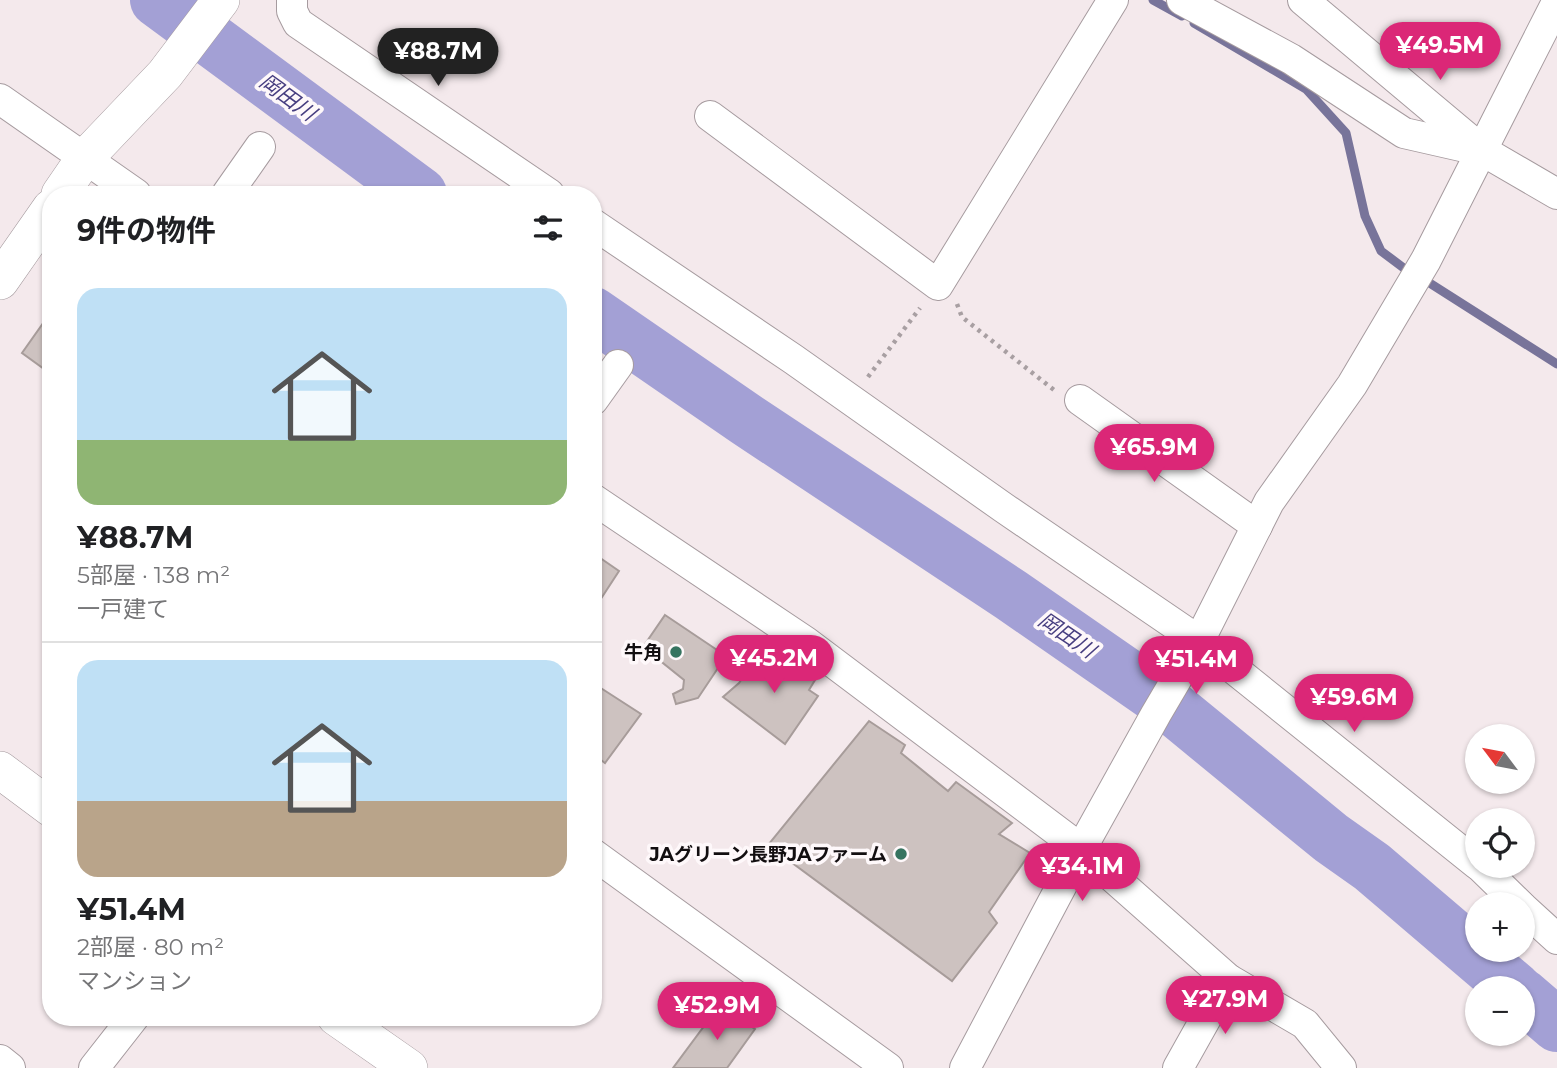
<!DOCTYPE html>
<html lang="ja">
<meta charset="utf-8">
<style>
body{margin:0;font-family:Montserrat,"Noto Sans JP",sans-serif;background:#f2f2f2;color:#202124;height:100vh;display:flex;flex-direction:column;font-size:26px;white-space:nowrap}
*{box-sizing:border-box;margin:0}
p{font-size:23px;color:#757577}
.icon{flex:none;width:38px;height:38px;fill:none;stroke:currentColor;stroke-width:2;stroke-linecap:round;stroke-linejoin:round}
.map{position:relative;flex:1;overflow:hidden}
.side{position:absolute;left:42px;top:186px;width:560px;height:840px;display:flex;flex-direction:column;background:#fff;border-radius:28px;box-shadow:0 2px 5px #0004}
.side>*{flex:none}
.needle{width:46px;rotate:302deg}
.tools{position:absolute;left:1465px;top:724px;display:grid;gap:14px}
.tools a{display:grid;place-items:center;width:70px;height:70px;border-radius:50%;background:#fff;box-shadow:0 2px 5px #0004;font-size:35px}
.price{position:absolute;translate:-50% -60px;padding:0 16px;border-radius:24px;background:#db2777;color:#fff;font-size:23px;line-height:46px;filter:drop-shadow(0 2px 4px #0008)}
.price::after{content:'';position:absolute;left:50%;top:42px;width:21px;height:16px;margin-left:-10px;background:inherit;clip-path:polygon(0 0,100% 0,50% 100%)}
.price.on{background:#222;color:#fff}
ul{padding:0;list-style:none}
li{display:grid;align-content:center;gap:14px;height:371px;padding:0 35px}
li+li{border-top:2px solid #e0e0e0}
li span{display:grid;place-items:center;height:217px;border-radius:21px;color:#555}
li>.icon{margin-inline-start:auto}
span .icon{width:126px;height:126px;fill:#fffc;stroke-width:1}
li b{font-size:30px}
h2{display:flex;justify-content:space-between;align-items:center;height:84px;padding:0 35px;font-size:30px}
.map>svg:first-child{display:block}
</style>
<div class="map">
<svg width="1557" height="1068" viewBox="0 0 1557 1068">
<rect width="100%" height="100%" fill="#f4e9ec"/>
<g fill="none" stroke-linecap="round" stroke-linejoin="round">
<g stroke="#78749a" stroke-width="9">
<polyline points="1153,0 1182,16"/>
<polyline points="1194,23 1306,89 1346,133 1365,216 1381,251 1409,272"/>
<polyline points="1428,282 1557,364"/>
</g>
<g stroke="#a3a0d5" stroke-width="54">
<polyline points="157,0 420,194"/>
<polyline points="593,314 747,420 1011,595 1164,701 1331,838 1372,867 1515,989"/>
<polyline points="1522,995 1557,1025"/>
</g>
</g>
<g fill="#cdc2c0" stroke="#a79c9a" stroke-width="2">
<polygon points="51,312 51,374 22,353"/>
<polygon points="593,553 619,571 593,611"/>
<polygon points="665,615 726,656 698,698 676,704 673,694 683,689 684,680 643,647"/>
<polygon points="763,647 815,680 809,690 818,696 785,744 723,697 739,683"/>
<polygon points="593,683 641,714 605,763 593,754"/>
<polygon points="869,721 905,745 901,753 948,791 956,782 1012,823 999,834 1030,853 989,912 997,923 952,981 768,845"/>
<polygon points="719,1006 755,1029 727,1068 673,1068"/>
</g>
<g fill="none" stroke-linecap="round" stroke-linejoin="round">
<defs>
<g id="minor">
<polyline points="292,0 292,11 298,23 549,194"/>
<polyline points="1182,0 1291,59 1404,133 1483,151"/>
<polyline points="1303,0 1483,151 1557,194"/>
<polyline points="0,99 136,194"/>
<polyline points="710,116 938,285 1113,0"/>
<polyline points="227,194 260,147"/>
<polyline points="593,224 793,359 1004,508 1199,641 1477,864"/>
<polyline points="593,400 618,365"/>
<polyline points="1080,400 1257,526"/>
<polyline points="593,499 806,642 1081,849 1228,979 1305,1024 1341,1068"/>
<polyline points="593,854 888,1068"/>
<polyline points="1480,866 1520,905"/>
<polyline points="1522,907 1557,939"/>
<polyline points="0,1060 10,1068"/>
<polyline points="94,1068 134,1017"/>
<polyline points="965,1068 1081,849 1156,714 1199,641 1269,502 1352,385 1426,260 1557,2"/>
<polyline points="1178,1068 1228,979"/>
</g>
<g id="tertiary">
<polyline points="60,194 84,159 165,74 221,0"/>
<polyline points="0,281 51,208"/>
<polyline points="0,770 51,808"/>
<polyline points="336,1017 409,1068"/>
</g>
</defs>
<use href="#minor" stroke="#a69b9f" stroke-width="32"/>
<use href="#tertiary" stroke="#a69b9f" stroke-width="38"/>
<g stroke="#a89fa2" stroke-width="4.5" stroke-dasharray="3.5 5" stroke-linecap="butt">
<polyline points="957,304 962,317 1054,390"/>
<polyline points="868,377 920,308"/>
</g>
<use href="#minor" stroke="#fff" stroke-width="30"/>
<use href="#tertiary" stroke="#fff" stroke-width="37"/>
</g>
<g fill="#367460" stroke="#fef8fa" stroke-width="2.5">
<circle cx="676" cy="652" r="7"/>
<circle cx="901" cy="854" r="7"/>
</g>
<g text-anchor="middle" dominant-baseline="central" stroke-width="7" stroke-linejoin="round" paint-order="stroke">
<g font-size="19" font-weight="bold" fill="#120e10" stroke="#fef8fa" text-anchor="end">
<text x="662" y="652">牛角</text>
<text x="887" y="854">JAグリーン長野JAファーム</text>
</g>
<g font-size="21" font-style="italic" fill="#473e80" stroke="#fef8fa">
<text transform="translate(288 97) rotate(36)">岡田川</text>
<text transform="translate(1067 635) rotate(34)">岡田川</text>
</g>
</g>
</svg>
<div class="tools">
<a><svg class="needle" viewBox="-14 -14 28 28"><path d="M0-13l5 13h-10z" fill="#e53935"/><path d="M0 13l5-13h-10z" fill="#757577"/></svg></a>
<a><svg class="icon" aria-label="locate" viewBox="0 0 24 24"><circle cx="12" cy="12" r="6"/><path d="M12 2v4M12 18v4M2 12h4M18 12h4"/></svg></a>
<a>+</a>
<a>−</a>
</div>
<b class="price" style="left:1440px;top:82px">¥49.5M</b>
<b class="price on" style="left:438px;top:88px">¥88.7M</b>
<b class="price" style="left:1154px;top:484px">¥65.9M</b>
<b class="price" style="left:774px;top:695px">¥45.2M</b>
<b class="price" style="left:1196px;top:696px">¥51.4M</b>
<b class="price" style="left:1354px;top:734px">¥59.6M</b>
<b class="price" style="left:1082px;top:903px">¥34.1M</b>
<b class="price" style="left:1225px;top:1036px">¥27.9M</b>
<b class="price" style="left:717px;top:1042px">¥52.9M</b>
<section class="side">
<h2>9件の物件<svg class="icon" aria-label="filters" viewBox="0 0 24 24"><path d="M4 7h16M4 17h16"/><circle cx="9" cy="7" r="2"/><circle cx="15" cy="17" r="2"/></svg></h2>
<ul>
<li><span style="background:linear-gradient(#bfe0f5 70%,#8fb573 0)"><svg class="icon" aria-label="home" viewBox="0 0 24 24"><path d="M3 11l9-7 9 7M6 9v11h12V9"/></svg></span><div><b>¥88.7M</b><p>5部屋 · 138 m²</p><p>一戸建て</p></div></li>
<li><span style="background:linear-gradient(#bfe0f5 65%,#b9a48a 0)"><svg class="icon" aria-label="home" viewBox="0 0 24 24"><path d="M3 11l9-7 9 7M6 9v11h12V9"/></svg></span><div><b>¥51.4M</b><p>2部屋 · 80 m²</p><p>マンション</p></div></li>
</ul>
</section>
</div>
